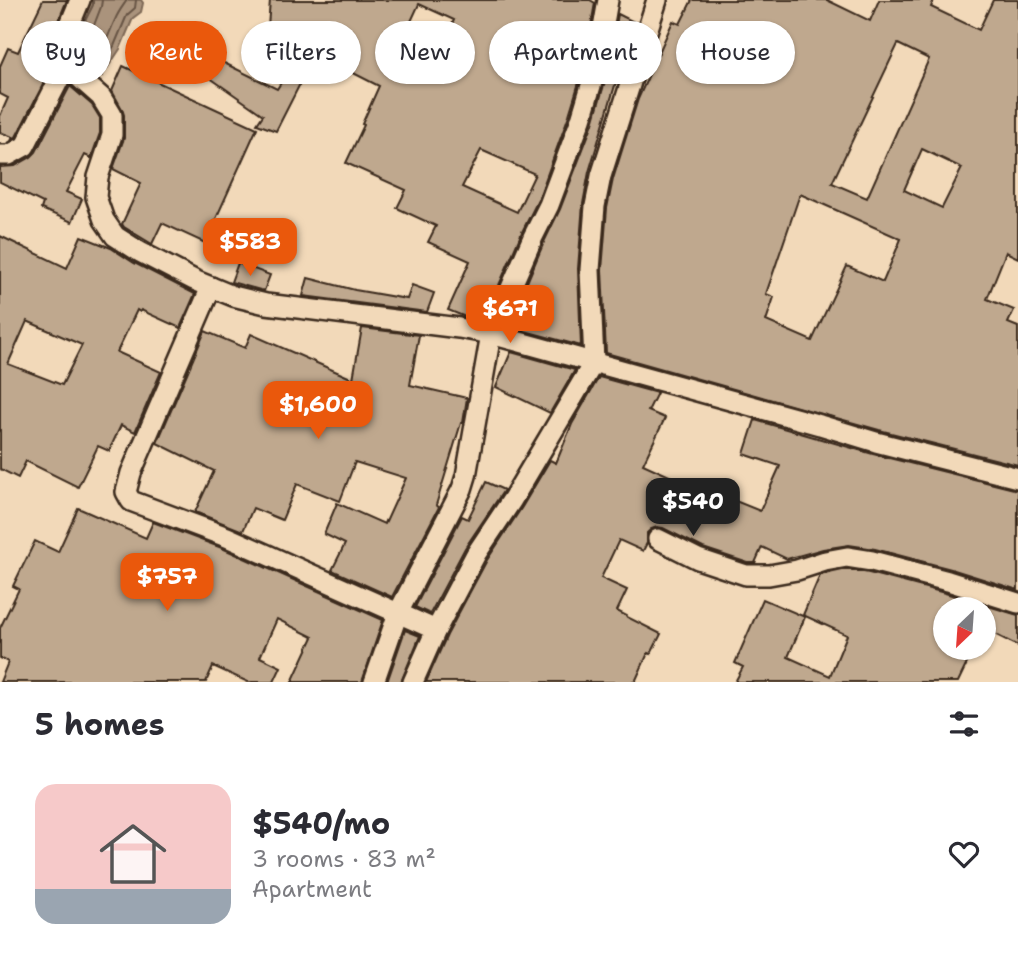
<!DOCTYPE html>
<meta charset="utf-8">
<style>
body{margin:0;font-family:"Shantell Sans",sans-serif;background:#f2f2f3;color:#2b2b33;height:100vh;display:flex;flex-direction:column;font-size:26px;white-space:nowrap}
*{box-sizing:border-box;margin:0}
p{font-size:23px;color:#7c7c81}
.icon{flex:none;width:38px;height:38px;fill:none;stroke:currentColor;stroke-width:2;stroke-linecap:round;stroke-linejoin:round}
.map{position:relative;height:682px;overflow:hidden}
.sheet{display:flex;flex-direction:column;background:#fff;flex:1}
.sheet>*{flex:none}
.top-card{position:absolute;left:21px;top:21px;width:976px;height:63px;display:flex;gap:14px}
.needle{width:46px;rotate:205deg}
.controls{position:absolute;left:933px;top:597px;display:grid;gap:14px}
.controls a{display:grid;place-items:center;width:63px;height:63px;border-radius:50%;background:#fff;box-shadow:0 2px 5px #0004;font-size:35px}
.price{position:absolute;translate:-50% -60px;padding:0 16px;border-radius:14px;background:#ea580c;color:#fff;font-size:23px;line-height:46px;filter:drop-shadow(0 2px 4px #0008)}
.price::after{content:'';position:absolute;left:50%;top:42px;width:21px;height:16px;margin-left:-10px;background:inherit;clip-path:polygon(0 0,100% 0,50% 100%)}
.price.current{background:#222;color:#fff}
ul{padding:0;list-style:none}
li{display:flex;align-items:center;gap:21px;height:175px;padding:0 35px}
li span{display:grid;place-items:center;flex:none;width:196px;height:140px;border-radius:21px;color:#555}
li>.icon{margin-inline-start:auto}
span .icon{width:84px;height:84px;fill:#fffc;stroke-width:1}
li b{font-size:30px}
h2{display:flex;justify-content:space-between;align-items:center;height:84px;padding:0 35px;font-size:30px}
.chip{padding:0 24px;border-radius:32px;background:#fff;box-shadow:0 2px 5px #0004;font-size:24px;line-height:63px}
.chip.current{background:#ea580c;color:#fff}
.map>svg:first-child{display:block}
</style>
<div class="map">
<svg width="1018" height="682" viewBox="0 0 1018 682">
<rect width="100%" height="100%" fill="#f2d9b9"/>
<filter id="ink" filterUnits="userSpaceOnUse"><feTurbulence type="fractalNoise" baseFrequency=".0143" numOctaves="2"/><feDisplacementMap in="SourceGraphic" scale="14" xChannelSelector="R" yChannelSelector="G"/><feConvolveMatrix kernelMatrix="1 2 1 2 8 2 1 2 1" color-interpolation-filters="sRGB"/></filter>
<g filter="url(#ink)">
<path fill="#aa937c" stroke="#7e6956" stroke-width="2" d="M87,0H141L143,3L141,12L133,18L120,49L102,76C94,72 83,69 77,63C62,49 81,15 87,0Z"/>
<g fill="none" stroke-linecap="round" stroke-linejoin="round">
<g stroke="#675444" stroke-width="2">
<path d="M93,0V5C81,30 63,55 99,67L101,65L114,46L127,15L135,8L136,0"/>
<path d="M102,0L101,7L86,46L88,51L95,55C106,47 109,32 115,20C118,12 123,6 127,0"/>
</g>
</g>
<g fill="#bfa88e" stroke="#3b2a1e" stroke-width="2" fill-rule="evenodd">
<polygon points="43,0 67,0 55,29 51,44 43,62 52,67 16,137 12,139 13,137 0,132 0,116 8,98 0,94 0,66 8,48 18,52"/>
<path d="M270,0H590L595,3L584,66L569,115L538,200L522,232L484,320L463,316L448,310L470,261L428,242L436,226L397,208L406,190L346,163L364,125L362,124L379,86L310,51L312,47L268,27ZM419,4L454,20L437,59L401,43ZM481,150L535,174L517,212L462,187Z"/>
<path d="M692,0H827L870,21L879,0H934L931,7L979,30L993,0H1018V258L1006,252L987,299L1014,310L1008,323L1018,327V465L879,430L606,353L602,270L607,208L613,179L638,99L673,21L680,24ZM898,44L929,59L867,198L832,183ZM922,149L962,168L942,208L904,190ZM800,194L901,239L883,282L847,266L812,341L766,321L774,297L766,294Z"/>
<polygon points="618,14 634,22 589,172 583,204 578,269 581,346 521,330 526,318 514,313 544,242 560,209 593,123 608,71"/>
<polygon points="183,22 200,34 199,37 217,50 212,57 277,89 289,70 303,78 276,131 257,124 263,115 163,45 169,35 173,37"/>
<polygon points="123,66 257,128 205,243 162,223 152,244 124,227 122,224 141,183 113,169 124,138 124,115 122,109 112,91"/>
<polygon points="70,86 92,105 100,118 100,133 91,158 85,155 66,192 82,199 72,222 41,209 43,203 0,182 0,167 15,166 31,157 36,152"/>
<path d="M0,236L67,268L81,236L111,248L134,263L195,294L180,328L141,310L140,312L137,310L117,352L161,372L135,432L121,425L109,451L98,446L78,487L26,461L18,478L0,469ZM27,321L82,345L62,385L8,364Z"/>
<polygon points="238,263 270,275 264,291 231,282"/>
<polygon points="308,278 355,290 407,299 412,285 434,293 427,312 303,296"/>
<polygon points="362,328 419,335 410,385 467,398 463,423 461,423 436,505 439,507 392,597 332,570 345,544 324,534 337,503 384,524 385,521 386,522 406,478 355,462 340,501 297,484 282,520 253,508 243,531 195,512 214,471 157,443 205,331 245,348 251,334 353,379"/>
<polygon points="511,352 575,370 550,413 496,387"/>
<polygon points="599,377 657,393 648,411 665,418 643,464 700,490 701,487 760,511 780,466 744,454 755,420 873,454 1018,490 1018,590 951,569 875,549 849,545 823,549 787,559 762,547 755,563 748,563 703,548 663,528 657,527 651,529 647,533 647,543 643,551 619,540 601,578 627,590 617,611 627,616 627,617 661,634 651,654 648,653 635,682 426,682 447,635 487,560 522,507 550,460 556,463 572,424"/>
<polygon points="486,482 504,490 465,548 430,614 415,607 462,516 468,519"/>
<polygon points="78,508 146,538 153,522 222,548 383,620 362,682 292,682 313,637 277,619 260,657 281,667 274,682 248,682 213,666 206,682 0,682 8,662 0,658 0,628 19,589 13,586 35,541 58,552"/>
<polygon points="847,569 869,573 945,593 1018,615 1018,646 984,629 984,609 945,609 945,648 953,648 971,655 958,682 735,682 743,667 735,663 763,599 805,617 788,657 830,676 847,635 803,615 820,575"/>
<polygon points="405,630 420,636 401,682 387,682"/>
</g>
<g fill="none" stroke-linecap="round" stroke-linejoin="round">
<defs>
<g id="minor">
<polyline points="80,0 66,34 62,53 66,66 101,97 112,115 112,135 98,177 96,197 104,220 115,236 140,252 194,280 233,296 266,304 459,328 491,334 820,425 876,442 1018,478"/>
<polyline points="0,155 9,155 25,146 66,66"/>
<polyline points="211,287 131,473 126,492 131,501 227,537 436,630"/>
<polyline points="658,539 698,559 746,575 769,575 797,570 825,561 847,557 872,561 948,581 1018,603"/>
<polyline points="374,682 398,613 462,489 466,476 491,334 533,237 549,205 581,119 596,69 608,0"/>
<polyline points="413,682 436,630 476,554 512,500 594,362 590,270 595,206 601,176 657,0"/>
</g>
</defs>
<use href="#minor" stroke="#3b2a1e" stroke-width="24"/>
<use href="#minor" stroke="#f2d9b9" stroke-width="19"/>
</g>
</g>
</svg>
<div class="controls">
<a><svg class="needle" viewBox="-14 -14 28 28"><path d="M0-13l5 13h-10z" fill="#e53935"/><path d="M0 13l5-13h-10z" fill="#7c7c81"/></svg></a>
</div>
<b class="price" style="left:250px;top:278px">$583</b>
<b class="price" style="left:510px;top:345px">$671</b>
<b class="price" style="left:318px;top:441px">$1,600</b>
<b class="price current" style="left:693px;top:538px">$540</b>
<b class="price" style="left:167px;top:613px">$757</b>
<div class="top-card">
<a class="chip">Buy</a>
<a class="chip current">Rent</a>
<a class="chip">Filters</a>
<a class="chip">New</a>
<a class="chip">Apartment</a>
<a class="chip">House</a>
</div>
</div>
<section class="sheet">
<h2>5 homes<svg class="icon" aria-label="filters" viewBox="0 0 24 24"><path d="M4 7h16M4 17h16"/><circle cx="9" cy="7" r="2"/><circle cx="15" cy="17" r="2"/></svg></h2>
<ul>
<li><span style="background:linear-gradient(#f6c9c9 75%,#9aa5b1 0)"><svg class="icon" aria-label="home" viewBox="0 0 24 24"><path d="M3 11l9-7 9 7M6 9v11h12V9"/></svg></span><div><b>$540/mo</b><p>3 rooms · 83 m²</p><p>Apartment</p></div><svg class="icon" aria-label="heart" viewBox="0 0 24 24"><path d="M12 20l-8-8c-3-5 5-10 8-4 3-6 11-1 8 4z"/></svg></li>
</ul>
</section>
